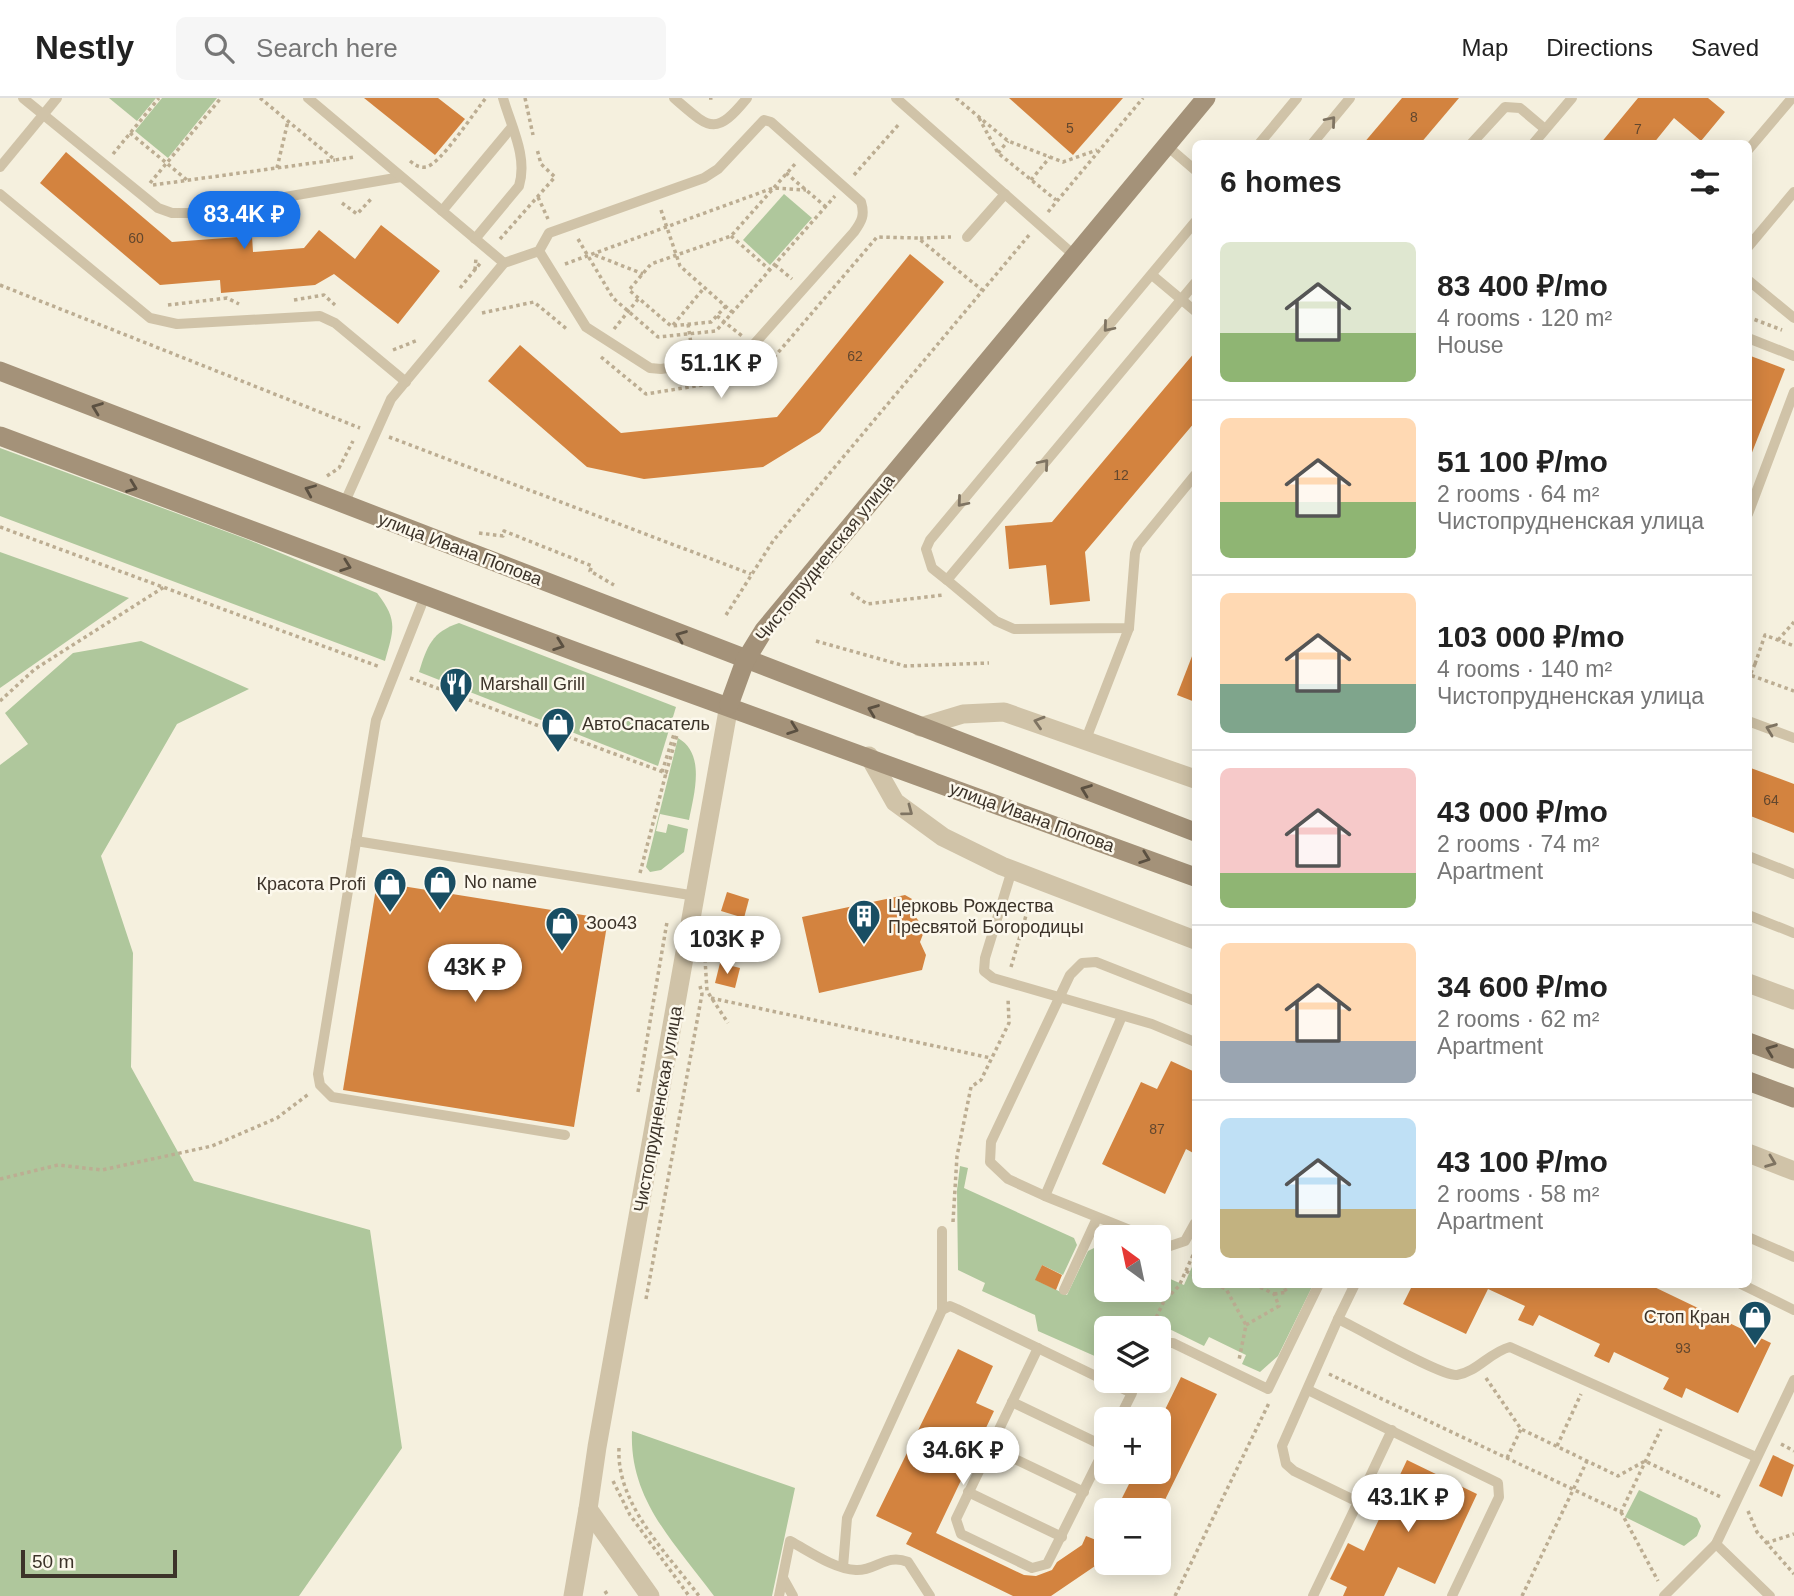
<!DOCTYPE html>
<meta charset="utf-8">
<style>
body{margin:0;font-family:Arial,sans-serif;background:#f6f6f6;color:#222;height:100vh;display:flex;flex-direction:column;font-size:26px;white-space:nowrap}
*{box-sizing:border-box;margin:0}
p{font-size:23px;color:#767676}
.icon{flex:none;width:38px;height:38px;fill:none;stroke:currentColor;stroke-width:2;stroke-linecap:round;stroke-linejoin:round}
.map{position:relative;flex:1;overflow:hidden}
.details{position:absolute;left:1192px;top:42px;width:560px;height:1148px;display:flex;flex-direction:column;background:#fff;border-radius:10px;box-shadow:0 4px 18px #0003}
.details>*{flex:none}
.needle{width:46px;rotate:327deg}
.tools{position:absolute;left:1094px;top:1127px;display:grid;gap:14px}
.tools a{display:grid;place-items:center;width:77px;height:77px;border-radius:10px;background:#fff;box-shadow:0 4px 18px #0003;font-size:35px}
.scale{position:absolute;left:21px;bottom:18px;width:156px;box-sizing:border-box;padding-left:7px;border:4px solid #3c3329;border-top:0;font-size:19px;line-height:24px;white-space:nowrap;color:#3c3329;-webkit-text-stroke:5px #fcf8ec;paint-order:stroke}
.price{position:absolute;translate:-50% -60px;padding:0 16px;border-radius:24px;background:#fff;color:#222;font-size:23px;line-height:46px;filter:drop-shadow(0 2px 4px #0008)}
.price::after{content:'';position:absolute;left:50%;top:42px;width:21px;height:16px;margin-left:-10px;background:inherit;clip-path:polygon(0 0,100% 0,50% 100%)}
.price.current{background:#1a73e8;color:#fff}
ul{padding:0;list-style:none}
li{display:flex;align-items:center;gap:21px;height:175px;padding:0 28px}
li+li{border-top:2px solid #e0e0e0}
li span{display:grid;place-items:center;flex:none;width:196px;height:140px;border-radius:10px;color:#555}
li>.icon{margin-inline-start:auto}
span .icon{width:84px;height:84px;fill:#fffc;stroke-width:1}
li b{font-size:30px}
h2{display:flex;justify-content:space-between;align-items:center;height:84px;padding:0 28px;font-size:30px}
header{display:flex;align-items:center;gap:42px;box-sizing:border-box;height:98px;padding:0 35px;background:#fff;border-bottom:2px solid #e0e0e0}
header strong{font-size:33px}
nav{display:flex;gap:38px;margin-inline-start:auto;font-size:24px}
.search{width:490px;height:63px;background:#f6f6f6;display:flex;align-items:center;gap:18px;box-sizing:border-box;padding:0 24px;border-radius:10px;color:#767676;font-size:26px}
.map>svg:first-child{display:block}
</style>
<header>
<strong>Nestly</strong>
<div class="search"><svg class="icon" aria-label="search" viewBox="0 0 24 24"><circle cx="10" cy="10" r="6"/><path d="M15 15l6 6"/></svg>Search here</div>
<nav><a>Map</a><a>Directions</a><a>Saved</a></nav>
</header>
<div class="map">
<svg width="1794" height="1498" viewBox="0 0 1794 1498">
<rect width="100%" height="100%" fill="#f5f0de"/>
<g fill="#afc79c">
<polygon points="109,0 156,0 137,23"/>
<polygon points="162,0 217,0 168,60 135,33"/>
<polygon points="784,96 812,120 770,167 743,142"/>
<path d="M0,350L249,442L377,495C398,522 394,531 385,563L0,418Z"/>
<polygon points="0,454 129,500 0,590"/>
<path d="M459,525L676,609L658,668L419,574C427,548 432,534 459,525Z"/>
<polygon points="141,543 249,591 177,626 101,758 133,855 131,969 194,1083 370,1132 402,1350 299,1498 0,1498 0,667 28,646 5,615 73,555"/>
<path d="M678,640C706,656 694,696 689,722L660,716L656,733L666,735L668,726L688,731L684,754L661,772L650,774L646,769Z"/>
<polygon points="960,1068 968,1070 964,1090 1074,1140 1077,1147 1063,1177 1042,1167 1036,1182 1067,1197 1088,1153 1096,1149 1106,1152 1106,1192 1158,1192 1159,1176 1184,1187 1195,1162 1195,1186 1313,1187 1278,1258 1260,1274 1242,1266 1246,1257 1209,1239 1204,1248 1151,1222 1146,1230 1106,1230 1106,1263 1038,1233 1035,1217 982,1193 985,1185 958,1172 957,1092"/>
<path d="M632,1333L795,1390L772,1498H714C675,1445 629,1402 632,1333Z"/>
<polygon points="1639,1392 1697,1420 1701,1428 1697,1438 1684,1448 1625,1419"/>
</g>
<g fill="#d3833f">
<polygon points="364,0 438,0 465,21 435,57"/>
<polygon points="1009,0 1123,0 1073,57"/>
<polygon points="1402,0 1459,0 1420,46 1363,46"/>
<polygon points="1638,0 1708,0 1725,14 1701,43 1674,20 1653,46 1600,46"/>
<polygon points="66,54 172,144 252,138 253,154 304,150 319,132 355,161 381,127 440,173 398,226 334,176 315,187 221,195 220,182 160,187 40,85"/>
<polygon points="910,156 944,184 820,334 763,369 644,381 587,369 488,283 520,247 621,335 777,319"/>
<polygon points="1195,254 1195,324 1085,454 1090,503 1050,507 1046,467 1009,471 1005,428 1052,424"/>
<polygon points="1748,257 1785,271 1749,362 1748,362"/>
<polygon points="1194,553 1195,553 1195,604 1177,597"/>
<polygon points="1748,669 1794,686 1794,735 1748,717"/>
<polygon points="377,784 608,821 574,1029 343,992"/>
<polygon points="727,794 749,801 744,820 721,813"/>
<polygon points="905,797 912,801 914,817 925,831 920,844 926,857 922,872 819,895 802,819"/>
<polygon points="720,865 740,870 735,890 715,885"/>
<polygon points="1171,963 1195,974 1195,1056 1186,1051 1165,1096 1102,1066 1141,984 1157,991"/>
<polygon points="1042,1167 1062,1177 1056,1192 1035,1182"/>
<polygon points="1413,1186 1648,1186 1771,1245 1738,1315 1686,1290 1682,1300 1663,1291 1669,1280 1614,1254 1609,1265 1594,1258 1600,1246 1539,1217 1533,1228 1518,1222 1525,1208 1488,1191 1466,1236 1403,1206"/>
<polygon points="958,1251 993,1268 976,1305 994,1313 936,1435 1024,1477 1036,1478 1052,1472 1057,1464 1082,1447 1086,1438 1106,1446 1101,1464 1051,1498 1013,1498 906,1446 912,1435 876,1418"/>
<polygon points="1181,1279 1217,1296 1160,1412 1116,1412 1135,1374 1158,1374 1158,1326"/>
<polygon points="1773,1357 1794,1367 1782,1399 1759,1388"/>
<polygon points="1407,1362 1477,1396 1435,1486 1398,1469 1384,1498 1343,1498 1347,1489 1330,1481 1348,1445 1364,1453"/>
</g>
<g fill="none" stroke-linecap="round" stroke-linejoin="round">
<g stroke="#bcad92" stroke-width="3.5" stroke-dasharray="3.5 3.5" stroke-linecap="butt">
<polyline points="260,0 335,62 354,59"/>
<polyline points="525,0 533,37"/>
<polyline points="709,0 713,0"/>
<polyline points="956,0 1008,43 1050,59 1063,64 1097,52"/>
<polyline points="979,20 998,55 1056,102"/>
<polyline points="130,35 187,82"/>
<polyline points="998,55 1008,43"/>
<polyline points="113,56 159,0"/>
<path d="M410,63C415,67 419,70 426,69C441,66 474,14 486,0"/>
<polyline points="277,70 288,23"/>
<polyline points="786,75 826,109"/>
<polyline points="854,77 900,25"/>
<polyline points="1031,82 1050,59"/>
<polyline points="150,85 221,0"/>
<polyline points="153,87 335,62"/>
<polyline points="538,99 548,121"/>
<polyline points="342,105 357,116 373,99"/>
<polyline points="661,112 680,168 732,214"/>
<polyline points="1048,114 1143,0"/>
<polyline points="731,138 770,172"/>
<polyline points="920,140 951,139"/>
<polyline points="500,141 555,79 541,66 537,51"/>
<polyline points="578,141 613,200 658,239 716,233 835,98"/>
<polyline points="595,157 643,176"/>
<polyline points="565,166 773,90 806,92"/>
<polyline points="775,167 792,181"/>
<polyline points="475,172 476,160"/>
<polyline points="0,187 360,330"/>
<polyline points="460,190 482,163"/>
<polyline points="294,202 324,197 335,207"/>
<polyline points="168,207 227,200 239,206"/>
<polyline points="726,208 711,224 671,228 629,192 651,166 731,138 795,66"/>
<polyline points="482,215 534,204 568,232"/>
<polyline points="717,218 742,238"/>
<polyline points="1748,219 1782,232"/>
<polyline points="688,226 692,252"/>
<polyline points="673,227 704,190"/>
<polyline points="614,231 639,200"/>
<polyline points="393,252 418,242"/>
<polyline points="601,259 646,296 758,278 877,139 918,140 982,192"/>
<polyline points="389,339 751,476"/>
<polyline points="327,378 339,370 353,343"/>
<polyline points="0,429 380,569"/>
<polyline points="479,435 503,438 504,433 592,468 590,473 614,487"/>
<polyline points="851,495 867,506 943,497"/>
<polyline points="726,517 773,443 1030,136"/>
<polyline points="1778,542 1794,524"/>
<polyline points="816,543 905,568 989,565"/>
<polyline points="1748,564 1755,566 1750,577 1794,593"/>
<polyline points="1755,566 1765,537 1794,548"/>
<polyline points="410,580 666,675 677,637"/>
<polyline points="0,603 35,571 164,489"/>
<polyline points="662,674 674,636"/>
<polyline points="640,775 666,675"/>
<polyline points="705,861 707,893 728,925"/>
<polyline points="1011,869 1027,814"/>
<polyline points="711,900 991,960"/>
<polyline points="638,994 667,824"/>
<polyline points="0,1081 58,1067 102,1072 212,1048 277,1020 310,995"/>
<polyline points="953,1124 957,1058 971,989 981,982 1009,925 1008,900"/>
<polyline points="1186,1173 1195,1178"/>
<polyline points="1215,1186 1226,1191 1246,1227 1239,1262"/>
<polyline points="1274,1196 1287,1194 1281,1186"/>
<polyline points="646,1201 702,896 700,888"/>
<polyline points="1246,1227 1279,1208 1274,1196 1254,1186"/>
<polyline points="1159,1229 1153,1226 1164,1203 1179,1188 1194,1155"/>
<polyline points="1329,1276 1621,1414 1661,1331"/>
<polyline points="1486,1280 1521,1331 1618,1378 1645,1363 1723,1400"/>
<polyline points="1781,1346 1794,1353"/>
<polyline points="1557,1348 1581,1296"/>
<path d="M619,1350C616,1406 667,1455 699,1498"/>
<polyline points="1507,1360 1521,1331"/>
<polyline points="613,1383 630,1417 689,1498"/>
<polyline points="1748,1413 1757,1434 1794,1476"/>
<polyline points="1621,1414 1658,1483"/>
<polyline points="1766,1445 1794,1436"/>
<polyline points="605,1493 608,1498"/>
<polyline points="1175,1498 1269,1305"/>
<polyline points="1522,1498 1587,1363"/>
</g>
<g stroke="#d0c3a8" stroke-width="10">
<polyline points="23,0 158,110 172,115 192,115 401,79"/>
<polyline points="308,0 504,165"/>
<path d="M674,0C710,31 715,39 747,0"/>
<polyline points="896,0 1075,158"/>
<polyline points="1259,46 1297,0"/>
<polyline points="1312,46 1350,0"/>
<polyline points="1471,46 1505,9 1520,10 1545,31"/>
<polyline points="1533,46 1572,0"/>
<polyline points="1167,48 1195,72"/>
<polyline points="1748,52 1792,0"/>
<polyline points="0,69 57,0"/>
<polyline points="0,96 150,220 177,226 320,218 335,225 406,284"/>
<polyline points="442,113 512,29"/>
<polyline points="1195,124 930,442 926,451 932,470 947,482 1195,185"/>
<polyline points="967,139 1005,96"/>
<path d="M475,141L519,88C528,59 511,28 503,0"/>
<polyline points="1748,149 1794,94"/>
<polyline points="1152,177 1195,213"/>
<polyline points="1748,182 1794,220"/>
<polyline points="1748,240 1794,258"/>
<path d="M344,406L391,301L504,165L539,153L549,135L704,80L718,71L764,22L771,24L861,104C865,117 862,123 854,134L747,254L735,259L661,271L650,270L586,229L539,153"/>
<polyline points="1748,416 1794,294"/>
<polyline points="947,482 996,523 1014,531 1129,530 1135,455 1138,447 1195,377"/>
<polyline points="425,498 376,622 318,976 320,987 332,999 565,1037"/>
<polyline points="1748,623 1794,640"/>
<polyline points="1086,641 1129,530"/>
<polyline points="356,743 696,798"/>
<polyline points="1748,758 1794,776"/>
<polyline points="1012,772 985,860 984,873 993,880 1152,926 1195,944"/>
<polyline points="1748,817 1794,835"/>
<polyline points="1122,918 1045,1098 1147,1139"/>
<polyline points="1045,1098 1008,1081 990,1064 991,1044 1070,877 1082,865 1096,864 1195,903"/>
<polyline points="942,1133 942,1212"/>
<polyline points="1748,1139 1794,1159"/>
<polyline points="1158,1144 1170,1148 1185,1143 1195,1125"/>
<path d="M1355,1186L1338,1221C1358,1230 1442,1279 1457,1277C1477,1274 1490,1254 1510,1249L1756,1359"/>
<polyline points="1741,1186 1794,1212"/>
<polyline points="1064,1192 1097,1120"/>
<polyline points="1158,1245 1173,1245 1268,1291 1319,1186"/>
<polyline points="1038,1250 956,1421 961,1436 1032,1470 1047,1466 1106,1348"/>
<polyline points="1106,1283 1132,1295 1119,1321"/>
<polyline points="1308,1292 1498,1385 1499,1399 1452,1498"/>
<polyline points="1012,1304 1106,1349"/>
<polyline points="990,1349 1084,1394"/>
<polyline points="968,1394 1062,1439"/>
<polyline points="1358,1404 1392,1332"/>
<polyline points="1716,1446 1770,1498"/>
<polyline points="843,1469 847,1420 942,1212 950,1208 957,1211 1106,1283"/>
<polyline points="783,1480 793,1498"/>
<path d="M779,1498L790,1443C809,1453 834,1471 856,1472C876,1473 886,1455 908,1464L930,1498"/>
<polyline points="1313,1498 1358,1404 1294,1373 1286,1366 1282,1348 1338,1221"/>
<polyline points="1664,1498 1716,1446 1794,1282"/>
</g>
<g stroke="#d0c3a8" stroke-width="19">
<polyline points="920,629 963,616 1004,614 1195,681"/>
<polyline points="869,658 895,704 943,739 1002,768 1195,842"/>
<polyline points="1748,885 1794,902"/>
<polyline points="1748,1055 1794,1073"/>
<polyline points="573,1498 588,1411"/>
<polyline points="650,1498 588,1411 597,1349 729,607"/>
</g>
<g stroke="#a49279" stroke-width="19">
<polyline points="0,273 1195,734"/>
<polyline points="0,338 582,556 1195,779"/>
<polyline points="729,607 745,563 764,532 1206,0"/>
<polyline points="1748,944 1794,961"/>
<polyline points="1748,983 1794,1000"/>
</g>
</g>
<defs><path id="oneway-chevron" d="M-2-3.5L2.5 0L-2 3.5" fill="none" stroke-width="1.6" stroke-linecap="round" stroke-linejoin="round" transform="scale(1.75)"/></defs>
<g stroke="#7f7462">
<use href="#oneway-chevron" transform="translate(1331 23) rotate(-50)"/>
<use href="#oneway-chevron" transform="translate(1108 229) rotate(130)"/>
<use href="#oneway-chevron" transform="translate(1044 366) rotate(-50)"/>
<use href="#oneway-chevron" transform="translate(962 404) rotate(130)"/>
<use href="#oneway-chevron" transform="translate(1039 624) rotate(-163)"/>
<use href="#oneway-chevron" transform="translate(1771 631) rotate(-159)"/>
<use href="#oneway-chevron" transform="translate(908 713) rotate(37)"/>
<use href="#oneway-chevron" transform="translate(1771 1064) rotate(21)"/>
</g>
<g stroke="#5b5041">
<use href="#oneway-chevron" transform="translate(97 310) rotate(-159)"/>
<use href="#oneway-chevron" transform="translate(132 389) rotate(21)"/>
<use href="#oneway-chevron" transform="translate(310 392) rotate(-157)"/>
<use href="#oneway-chevron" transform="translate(346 468) rotate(20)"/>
<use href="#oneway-chevron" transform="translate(681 538) rotate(-159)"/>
<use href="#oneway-chevron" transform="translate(559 547) rotate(20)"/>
<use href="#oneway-chevron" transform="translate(873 612) rotate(-159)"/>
<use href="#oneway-chevron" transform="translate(793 631) rotate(20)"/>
<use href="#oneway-chevron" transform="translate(1086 692) rotate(-159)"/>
<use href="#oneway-chevron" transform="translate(1145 760) rotate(20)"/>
<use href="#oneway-chevron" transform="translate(1771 952) rotate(-159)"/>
</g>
<defs>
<symbol id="restaurant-pin" viewBox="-11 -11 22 30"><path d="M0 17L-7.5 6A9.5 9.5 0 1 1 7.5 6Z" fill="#194e63" stroke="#fcf8ec"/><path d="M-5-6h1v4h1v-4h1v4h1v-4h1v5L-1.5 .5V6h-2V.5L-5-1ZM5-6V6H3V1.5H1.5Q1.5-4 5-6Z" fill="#fff"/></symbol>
<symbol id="shop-pin" viewBox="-11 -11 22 30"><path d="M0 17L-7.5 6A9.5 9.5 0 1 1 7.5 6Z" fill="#194e63" stroke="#fcf8ec"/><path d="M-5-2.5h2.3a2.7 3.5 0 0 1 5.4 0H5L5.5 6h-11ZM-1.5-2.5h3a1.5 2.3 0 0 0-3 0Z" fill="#fff"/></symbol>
<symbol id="building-pin" viewBox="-11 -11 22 30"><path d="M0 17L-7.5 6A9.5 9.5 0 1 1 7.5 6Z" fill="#194e63" stroke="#fcf8ec"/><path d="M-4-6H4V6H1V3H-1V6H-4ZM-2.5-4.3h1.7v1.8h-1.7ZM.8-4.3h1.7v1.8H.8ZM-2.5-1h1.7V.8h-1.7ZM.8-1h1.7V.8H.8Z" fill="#fff"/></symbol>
</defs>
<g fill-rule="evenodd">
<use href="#restaurant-pin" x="437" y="567" width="38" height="52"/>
<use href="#shop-pin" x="539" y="607" width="38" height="52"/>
<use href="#shop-pin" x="421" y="765" width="38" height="52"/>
<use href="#shop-pin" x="371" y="767" width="38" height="52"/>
<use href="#building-pin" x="845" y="799" width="38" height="52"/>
<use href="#shop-pin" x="543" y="806" width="38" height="52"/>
<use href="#shop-pin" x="1736" y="1200" width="38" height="52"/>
</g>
<g text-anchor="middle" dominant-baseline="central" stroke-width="5" stroke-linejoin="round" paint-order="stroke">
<g font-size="14" fill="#62472e">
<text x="1414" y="19">8</text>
<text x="1070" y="30">5</text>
<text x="1638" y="31">7</text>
<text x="136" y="140">60</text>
<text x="855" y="258">62</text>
<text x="1121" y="377">12</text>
<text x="1771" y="702">64</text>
<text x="1157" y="1031">87</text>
<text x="1683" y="1250">93</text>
</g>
<g font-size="18" fill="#3c3329" stroke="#fcf8ec">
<text transform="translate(460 451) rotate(21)">улица Ивана Попова</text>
<text transform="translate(825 460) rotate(-51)">Чистопрудненская улица</text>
<text transform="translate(1032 719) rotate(20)">улица Ивана Попова</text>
<text transform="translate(658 1011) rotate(-80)">Чистопрудненская улица</text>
</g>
<g font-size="18" fill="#3c3329" stroke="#fcf8ec" text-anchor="start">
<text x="480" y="586">Marshall Grill</text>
<text x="582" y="626">АвтоСпасатель</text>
<text x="464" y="784">No name</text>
<text x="366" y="786" text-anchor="end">Красота Profi</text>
<text x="888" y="808">Церковь Рождества<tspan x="888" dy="21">Пресвятой Богородицы</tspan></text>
<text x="586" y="825">Зоо43</text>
<text x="1730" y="1219" text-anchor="end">Стоп Кран</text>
</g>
</g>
</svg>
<div class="tools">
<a><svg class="needle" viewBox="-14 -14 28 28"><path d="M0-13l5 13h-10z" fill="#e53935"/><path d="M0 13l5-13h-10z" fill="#767676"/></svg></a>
<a><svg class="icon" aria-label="layers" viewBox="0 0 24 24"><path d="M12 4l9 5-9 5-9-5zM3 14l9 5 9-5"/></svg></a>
<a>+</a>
<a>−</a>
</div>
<div class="scale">50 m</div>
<b class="price current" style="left:244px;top:153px">83.4K ₽</b>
<b class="price" style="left:721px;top:302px">51.1K ₽</b>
<b class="price" style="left:727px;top:878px">103K ₽</b>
<b class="price" style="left:475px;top:906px">43K ₽</b>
<b class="price" style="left:963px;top:1389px">34.6K ₽</b>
<b class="price" style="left:1408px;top:1436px">43.1K ₽</b>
<section class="details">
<h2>6 homes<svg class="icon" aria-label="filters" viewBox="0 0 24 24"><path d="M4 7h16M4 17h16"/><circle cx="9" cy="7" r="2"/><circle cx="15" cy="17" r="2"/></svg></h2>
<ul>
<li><span style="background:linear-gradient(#dfe7d0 65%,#8fb573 0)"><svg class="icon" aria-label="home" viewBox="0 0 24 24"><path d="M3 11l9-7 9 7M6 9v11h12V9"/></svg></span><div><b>83 400 ₽/mo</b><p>4 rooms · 120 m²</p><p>House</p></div></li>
<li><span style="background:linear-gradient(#ffd9b3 60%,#8fb573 0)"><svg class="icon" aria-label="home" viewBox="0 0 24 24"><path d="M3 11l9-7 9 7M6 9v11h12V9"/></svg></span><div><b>51 100 ₽/mo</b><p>2 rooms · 64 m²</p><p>Чистопрудненская улица</p></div></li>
<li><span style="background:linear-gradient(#ffd9b3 65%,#7fa58c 0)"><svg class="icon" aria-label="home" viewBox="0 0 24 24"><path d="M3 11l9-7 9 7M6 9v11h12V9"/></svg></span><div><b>103 000 ₽/mo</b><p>4 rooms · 140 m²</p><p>Чистопрудненская улица</p></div></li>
<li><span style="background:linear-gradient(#f6c9c9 75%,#8fb573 0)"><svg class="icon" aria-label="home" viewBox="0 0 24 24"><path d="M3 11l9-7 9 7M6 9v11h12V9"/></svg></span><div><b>43 000 ₽/mo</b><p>2 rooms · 74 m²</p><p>Apartment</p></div></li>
<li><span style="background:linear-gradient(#ffd9b3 70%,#9aa5b1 0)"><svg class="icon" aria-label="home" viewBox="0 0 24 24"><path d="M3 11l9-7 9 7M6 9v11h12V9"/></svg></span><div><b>34 600 ₽/mo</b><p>2 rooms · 62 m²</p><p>Apartment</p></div></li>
<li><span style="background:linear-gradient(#bfe0f5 65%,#c2b280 0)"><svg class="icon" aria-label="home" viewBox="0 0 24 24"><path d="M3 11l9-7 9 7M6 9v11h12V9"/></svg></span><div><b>43 100 ₽/mo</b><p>2 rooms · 58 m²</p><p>Apartment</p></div></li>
</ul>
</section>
</div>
